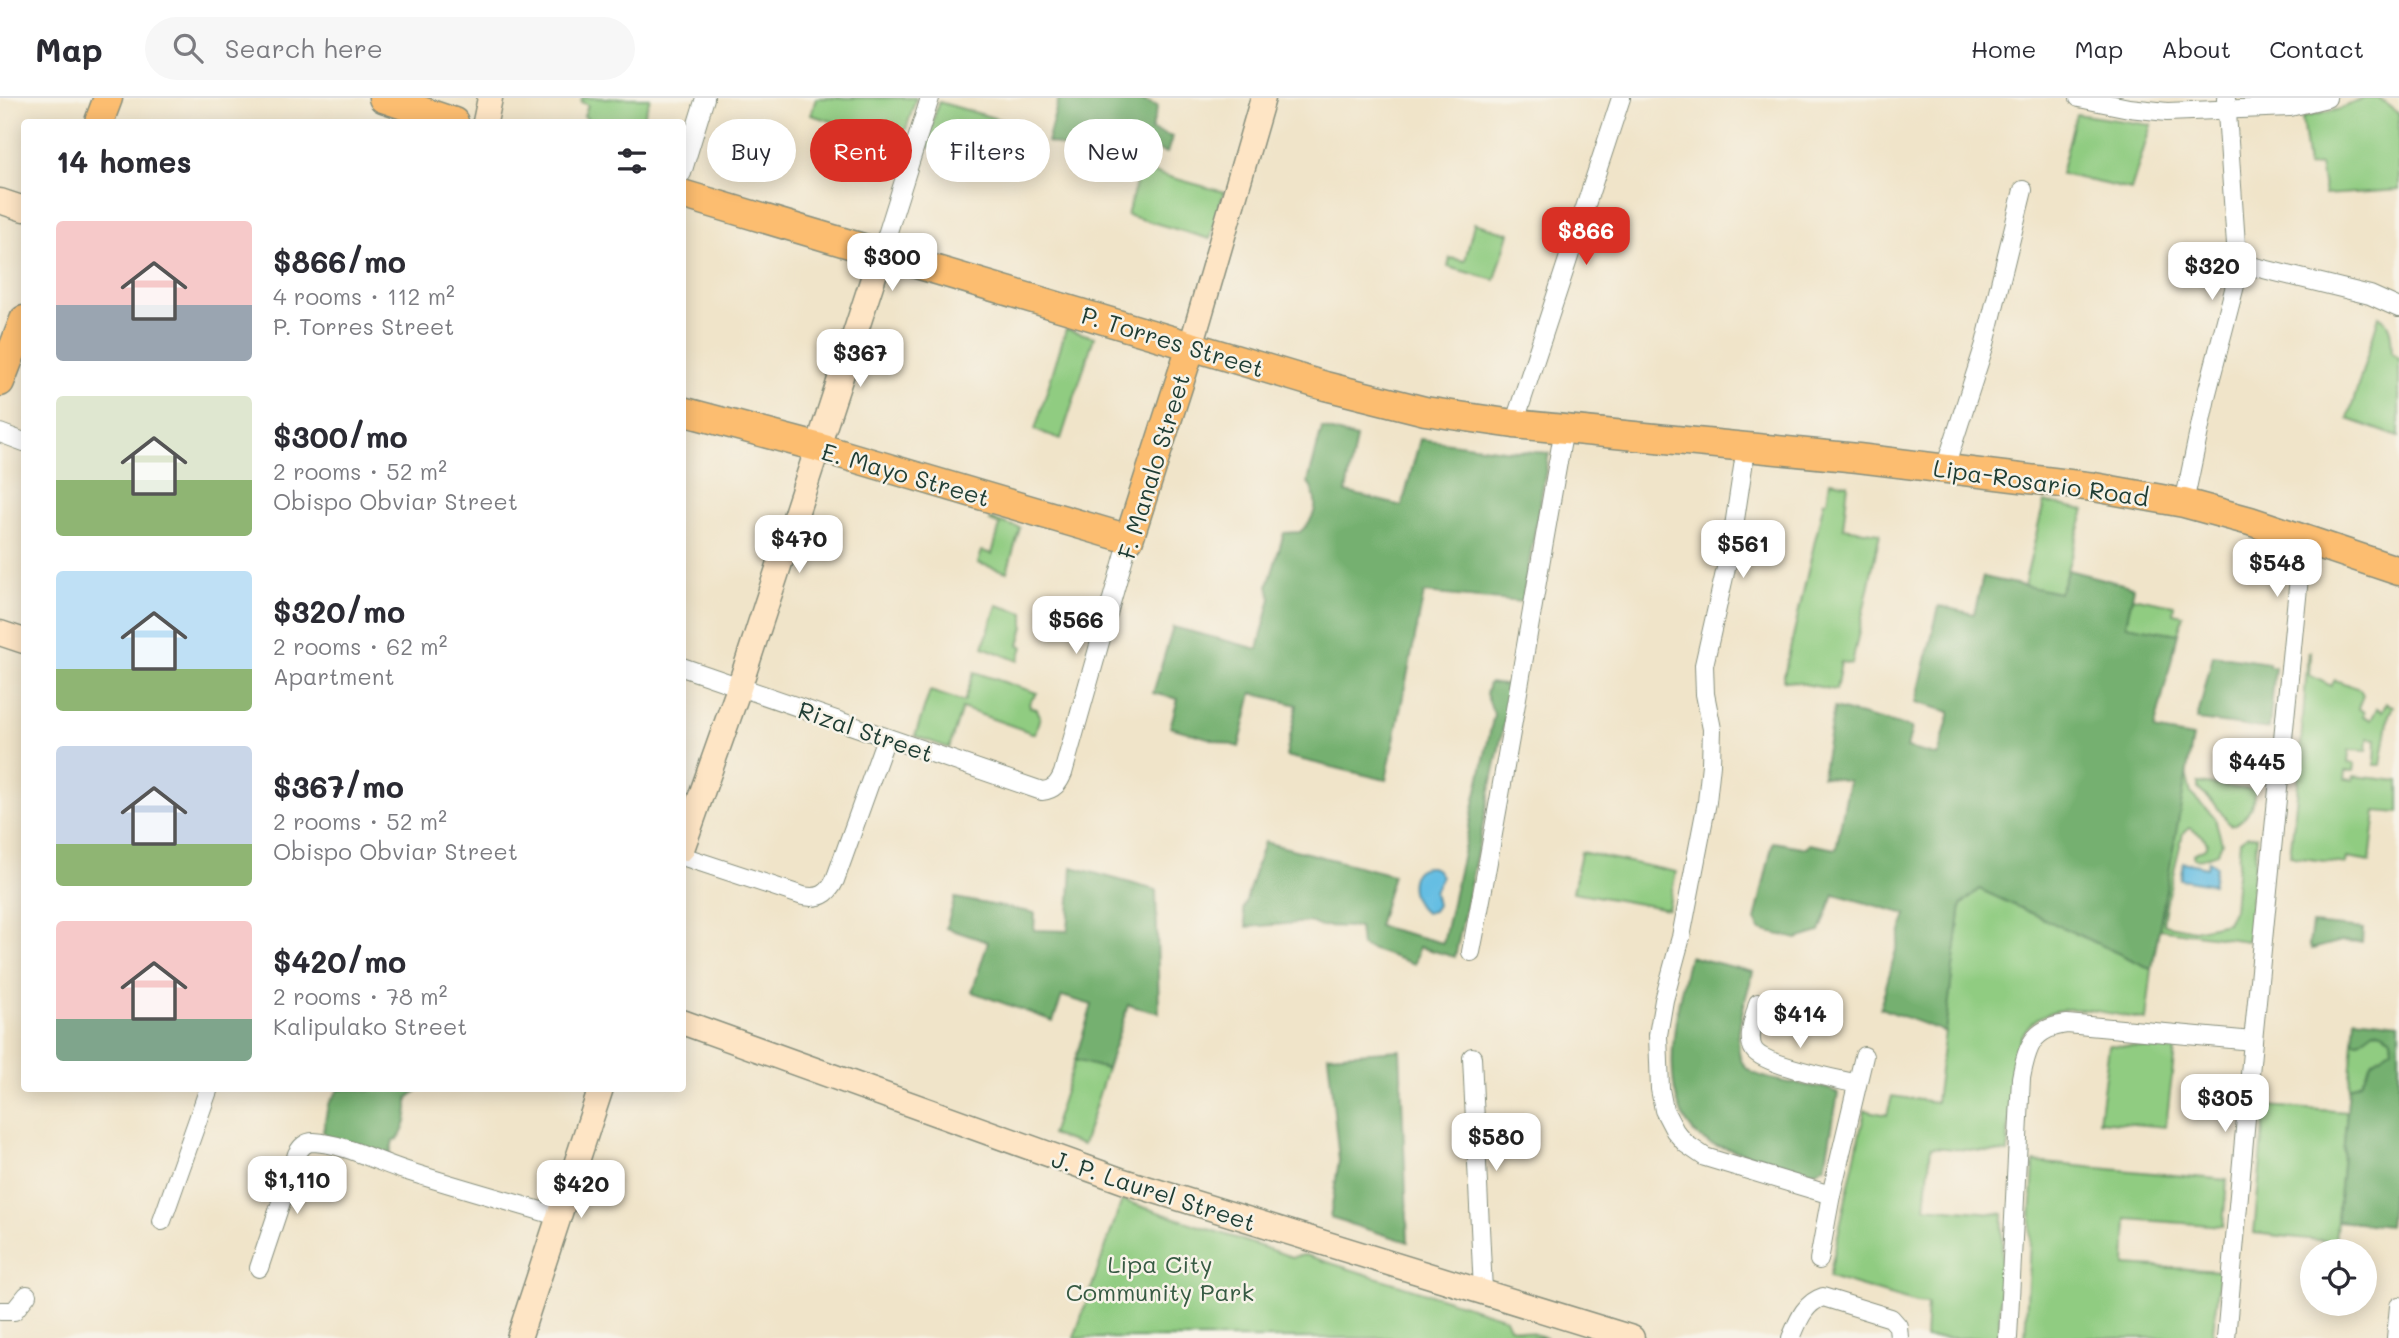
<!DOCTYPE html>
<meta charset="utf-8">
<style>
body{margin:0;font-family:Mali,sans-serif;background:#f7f7f7;color:#2b2b33;height:100vh;display:flex;flex-direction:column;font-size:26px;white-space:nowrap}
*{box-sizing:border-box;margin:0}
p{font-size:23px;color:#7c7c81}
.icon{flex:none;width:38px;height:38px;fill:none;stroke:currentColor;stroke-width:2;stroke-linecap:round;stroke-linejoin:round}
.map{position:relative;flex:1;overflow:hidden}
.details{position:absolute;left:21px;top:21px;width:665px;height:973px;display:flex;flex-direction:column;background:#fff;border-radius:7px;box-shadow:0 4px 18px #0003}
.details>*{flex:none}
.hud{position:absolute;left:707px;top:21px;width:665px;height:63px;display:flex;gap:14px}
.controls{position:absolute;left:2300px;top:1141px;display:grid;gap:14px}
.controls a{display:grid;place-items:center;width:77px;height:77px;border-radius:50%;background:#fff;box-shadow:0 4px 18px #0003;font-size:35px}
.price{position:absolute;translate:-50% -60px;padding:0 16px;border-radius:14px;background:#fff;color:#222;font-size:23px;line-height:46px;filter:drop-shadow(0 2px 4px #0008)}
.price::after{content:'';position:absolute;left:50%;top:42px;width:21px;height:16px;margin-left:-10px;background:inherit;clip-path:polygon(0 0,100% 0,50% 100%)}
.price.selected{background:#d93025;color:#fff}
ul{padding:0;list-style:none}
li{display:flex;align-items:center;gap:21px;height:175px;padding:0 35px}
li span{display:grid;place-items:center;flex:none;width:196px;height:140px;border-radius:7px;color:#555}
li>.icon{margin-inline-start:auto}
span .icon{width:84px;height:84px;fill:#fffc;stroke-width:1}
li b{font-size:30px}
h2{display:flex;justify-content:space-between;align-items:center;height:84px;padding:0 35px;font-size:30px}
.pill{padding:0 24px;border-radius:32px;background:#fff;box-shadow:0 4px 18px #0003;font-size:24px;line-height:63px}
.pill.selected{background:#d93025;color:#fff}
header{display:flex;align-items:center;gap:42px;box-sizing:border-box;height:98px;padding:0 35px;background:#fff;border-bottom:2px solid #e1e1e2}
header strong{font-size:33px}
nav{display:flex;gap:38px;margin-inline-start:auto;font-size:24px}
.search{width:490px;height:63px;background:#f7f7f7;display:flex;align-items:center;gap:18px;box-sizing:border-box;padding:0 24px;border-radius:38px;color:#7c7c81;font-size:26px}
.map>svg:first-child{display:block}
</style>
<header>
<strong>Map</strong>
<div class="search"><svg class="icon" aria-label="search" viewBox="0 0 24 24"><circle cx="10" cy="10" r="6"/><path d="M15 15l6 6"/></svg>Search here</div>
<nav><a>Home</a><a>Map</a><a>About</a><a>Contact</a></nav>
</header>
<div class="map">
<svg width="2399" height="1240" viewBox="0 0 2399 1240">
<rect width="100%" height="100%" fill="#f7f3e8"/>
<filter id="ink" filterUnits="userSpaceOnUse"><feTurbulence type="fractalNoise" baseFrequency=".0143" numOctaves="2"/><feDisplacementMap in="SourceGraphic" scale="14" xChannelSelector="R" yChannelSelector="G"/><feConvolveMatrix kernelMatrix="1 2 1 2 8 2 1 2 1" color-interpolation-filters="sRGB"/></filter>
<filter id="wash" filterUnits="userSpaceOnUse"><feTurbulence type="fractalNoise" baseFrequency=".00686" numOctaves="4" result="noise"/><feDisplacementMap in="SourceGraphic" scale="28" xChannelSelector="R" yChannelSelector="G"/><feGaussianBlur stdDeviation="1.57" result="paint"/><feColorMatrix in="noise" values="0 0 0 0 0 0 0 0 0 0 0 0 0 0 0 0 0 1.4 0 .05"/><feComposite in="paint" operator="in"/></filter>
<g filter="url(#wash)">
<rect width="100%" height="100%" fill="#f0e4c9"/>
<g fill="#90cc81" stroke="#58845a" stroke-width="2">
<polygon points="582,0 650,0 642,24 586,24 587,20 584,18 588,7 581,4"/>
<polygon points="816,0 916,0 902,44 811,17"/>
<polygon points="2364,0 2378,0 2399,16 2399,92 2325,97 2320,67 2308,69 2302,20 2340,11"/>
<polygon points="939,4 1008,24 995,68 925,48"/>
<polygon points="2076,16 2151,27 2131,92 2061,76"/>
<polygon points="1140,71 1224,94 1210,141 1127,117"/>
<polygon points="1474,125 1509,135 1495,182 1448,169 1450,160 1465,163"/>
<path d="M2379,218C2393,226 2391,241 2392,254L2399,260V339L2348,321Z"/>
<polygon points="1066,231 1094,239 1061,341 1035,332"/>
<polygon points="1830,383 1848,386 1843,430 1880,435 1852,566 1841,564 1836,592 1783,582 1824,403 1827,403"/>
<polygon points="2044,404 2085,412 2060,495 2024,488"/>
<polygon points="991,421 1020,430 1007,474 978,465 982,453 992,456 1000,427 990,423"/>
<polygon points="2132,499 2174,507 2173,515 2183,517 2178,536 2125,527"/>
<polygon points="997,507 1024,515 1024,528 1019,547 1023,549 1018,563 983,549"/>
<polygon points="2310,554 2309,577 2331,588 2335,582 2360,591 2363,597 2358,610 2364,614 2363,618 2371,622 2377,610 2382,613 2386,605 2393,608 2389,617 2381,667 2375,667 2376,641 2368,640 2367,653 2349,652 2348,665 2355,666 2354,673 2346,673 2345,681 2353,682 2354,678 2399,683 2399,715 2376,713 2370,764 2347,760 2346,766 2294,759 2290,757 2297,696 2308,556"/>
<polygon points="974,574 1037,595 1029,605 1030,609 1037,611 1040,618 1035,636 962,610 949,650 915,638 930,593 964,604"/>
<polygon points="2186,675 2191,696 2215,720 2222,745 2217,755 2197,762 2193,759 2193,756 2205,750 2207,745 2203,738 2189,730 2183,735 2166,806 2163,826 2194,832 2227,825 2234,811 2240,743 2248,737 2257,738 2248,843 2158,831"/>
<path d="M2198,685L2255,692C2253,707 2246,725 2230,727L2215,706L2198,691Z"/>
<polygon points="1581,754 1676,774 1668,811 1573,794"/>
<path d="M1979,790L2152,871L2146,922C2123,918 2083,908 2061,912C2045,914 2029,923 2022,938C2010,962 2008,1026 2008,1055L1931,1049L1925,1109L2003,1116L1999,1240H1925L1927,1206L1916,1205L1829,1179L1865,1012L1887,1017L1892,998L1936,1004L1961,807Z"/>
<polygon points="2373,932 2383,934 2391,940 2392,950 2373,963 2361,984 2349,990 2353,943 2358,944"/>
<polygon points="2109,947 2175,951 2166,1029 2099,1023"/>
<polygon points="1075,962 1107,971 1083,1047 1051,1037"/>
<polygon points="2266,1008 2347,1014 2335,1144 2254,1135"/>
<polygon points="2034,1064 2227,1082 2223,1128 2127,1121 2125,1167 2220,1173 2212,1240 2025,1240"/>
<polygon points="1122,1102 1292,1159 1305,1157 1506,1220 1510,1229 1548,1240 1074,1240"/>
</g>
<g fill="#74b06f" stroke="#4a7652" stroke-width="2">
<polygon points="1059,0 1136,0 1158,8 1151,32 1172,39 1167,55 1147,49 1140,71 1047,44"/>
<path d="M1322,330L1356,340L1346,394L1402,408L1420,341L1504,352L1549,355L1522,504L1424,495L1386,682L1286,658L1297,607L1252,595L1239,649L1170,629L1178,601L1153,595L1173,529L1258,551L1271,500L1268,488L1284,435L1300,434C1317,419 1320,404 1308,384Z"/>
<polygon points="2068,472 2134,489 2126,527 2178,536 2154,632 2193,639 2152,871 1979,791 1961,807 1945,934 1880,910 1906,816 1834,796 1820,834 1797,841 1760,832 1755,822 1773,744 1807,750 1809,746 1836,751 1849,683 1822,678 1834,610 1912,630 1907,650 1938,658 1950,614 1916,604 1939,508 1974,516 1983,479 2059,495"/>
<polygon points="2213,557 2269,565 2269,569 2275,569 2269,631 2197,622"/>
<polygon points="1489,585 1512,588 1455,859 1419,849 1415,866 1361,848 1359,829 1319,828 1310,824 1247,829 1243,812 1264,744 1393,777 1378,828 1443,845 1494,616 1486,596"/>
<polygon points="1072,769 1156,792 1159,915 1128,907 1107,971 1075,962 1092,907 1062,898 1053,923 972,894 988,844 946,830 955,800 1035,815 1034,832 1068,833"/>
<polygon points="2312,826 2363,831 2362,844 2342,843 2312,851 2309,847"/>
<path d="M1689,858L1753,874C1747,896 1725,958 1750,973C1769,984 1807,987 1830,991L1838,996L1825,1068L1816,1073L1809,1072L1710,1046C1650,1014 1677,910 1689,858Z"/>
<polygon points="2355,920 2399,925 2399,1029 2389,1128 2337,1123 2349,990 2361,984 2373,963 2392,950 2391,939 2383,934 2374,932 2358,944 2353,943"/>
<polygon points="1400,952 1408,1144 1330,1120 1339,1062 1328,957"/>
<path d="M339,991H359L369,993L373,991H419L408,1000C409,1013 406,1031 398,1041L393,1042L390,1057L384,1058L329,1040L323,1034L328,1007Z"/>
</g>
<g fill="#65bee3" stroke="#427e8c" stroke-width="2">
<polygon points="2209,762 2216,768 2212,786 2180,781 2183,764 2207,769"/>
<path d="M1430,769L1436,771L1441,778L1434,794L1437,807L1433,813L1426,815C1409,805 1403,768 1430,769Z"/>
</g>
</g>
<g filter="url(#ink)">
<g fill="none" stroke-linecap="round" stroke-linejoin="round">
<defs>
<g id="street">
<polyline points="2079,0 2129,10 2167,14 2290,9 2327,0"/>
<polyline points="682,75 705,0"/>
<polyline points="881,156 930,0"/>
<polyline points="2239,165 2370,197 2399,210"/>
<polyline points="1514,326 1621,0"/>
<polyline points="0,335 24,344"/>
<polyline points="1746,349 1731,448 1704,567 1705,596 1712,631 1711,666 1707,704 1681,839 1664,902 1658,937 1660,991 1664,1012 1675,1033 1686,1046 1705,1059 1831,1097"/>
<polyline points="1945,370 1985,246 2023,92"/>
<polyline points="2184,405 2207,295 2238,176 2226,0"/>
<path d="M682,569L1042,693C1054,692 1059,685 1063,675L1129,441"/>
<path d="M682,758L803,798C819,801 828,797 835,782L886,640"/>
<path d="M1471,854C1505,680 1532,506 1564,331"/>
<path d="M1758,905C1755,919 1746,940 1754,952C1764,967 1837,981 1857,986"/>
<polyline points="1472,959 1483,1193"/>
<polyline points="162,1123 209,990"/>
<polyline points="1819,1162 1831,1097 1864,958"/>
<path d="M259,1170L297,1056C301,1049 305,1044 314,1044C346,1046 377,1064 407,1073C457,1089 508,1103 558,1118"/>
<polyline points="0,1213 14,1213 27,1197"/>
<path d="M1791,1240C1798,1224 1804,1205 1823,1199L1891,1220L1898,1228L1899,1240"/>
<path d="M2008,1240L2021,980C2027,949 2032,930 2067,926L2253,943"/>
<polyline points="2226,1240 2253,943 2303,439"/>
<polyline points="2396,1240 2399,1208"/>
</g>
<g id="secondary">
<polyline points="485,24 490,0"/>
<polyline points="0,103 24,111"/>
<polyline points="1191,248 1263,0"/>
<polyline points="0,535 24,543"/>
<polyline points="682,751 739,590 881,156"/>
<polyline points="682,924 1123,1083 1632,1240"/>
<polyline points="519,1240 601,990"/>
</g>
<g id="primary">
<polyline points="383,0 454,24"/>
<polyline points="99,24 108,0"/>
<polyline points="682,96 1325,288 1425,313 1514,326 1858,360 2094,389 2184,405 2250,423 2399,473"/>
<polyline points="0,284 24,222"/>
<polyline points="682,313 817,349 1129,441 1191,248"/>
</g>
</defs>
<use href="#street" stroke="#88907e" stroke-width="20"/>
<use href="#secondary" stroke="#88907e" stroke-width="27"/>
<use href="#primary" stroke="#88907e" stroke-width="31"/>
<use href="#street" stroke="#fff" stroke-width="18"/>
<use href="#secondary" stroke="#fee5c5" stroke-width="24"/>
<use href="#primary" stroke="#fcbd6f" stroke-width="28"/>
</g>
</g>
<g text-anchor="middle" dominant-baseline="central" stroke-width="5" stroke-linejoin="round" paint-order="stroke">
<g font-size="24" fill="#1f3d34" stroke="#f7f3e8">
<text transform="translate(1173 243) rotate(17)">P. Torres Street</text>
<text transform="translate(1153 368) rotate(-73)">F. Manalo Street</text>
<text transform="translate(906 376) rotate(16)">E. Mayo Street</text>
<text transform="translate(2041 384) rotate(8)">Lipa-Rosario Road</text>
<text transform="translate(866 633) rotate(19)">Rizal Street</text>
<text transform="translate(1154 1092) rotate(18)">J. P. Laurel Street</text>
</g>
<g font-size="24" fill="#365a43" stroke="#f7f3e8">
<text x="1160" y="1165">Lipa City<tspan x="1160" dy="28">Community Park</tspan></text>
</g>
</g>
</svg>
<div class="controls">
<a><svg class="icon" aria-label="locate" viewBox="0 0 24 24"><circle cx="12" cy="12" r="6"/><path d="M12 2v4M12 18v4M2 12h4M18 12h4"/></svg></a>
</div>
<b class="price selected" style="left:1586px;top:169px">$866</b>
<b class="price" style="left:892px;top:195px">$300</b>
<b class="price" style="left:2212px;top:204px">$320</b>
<b class="price" style="left:860px;top:291px">$367</b>
<b class="price" style="left:799px;top:477px">$470</b>
<b class="price" style="left:1743px;top:482px">$561</b>
<b class="price" style="left:2277px;top:501px">$548</b>
<b class="price" style="left:1076px;top:558px">$566</b>
<b class="price" style="left:2257px;top:700px">$445</b>
<b class="price" style="left:1800px;top:952px">$414</b>
<b class="price" style="left:2225px;top:1036px">$305</b>
<b class="price" style="left:1496px;top:1075px">$580</b>
<b class="price" style="left:297px;top:1118px">$1,110</b>
<b class="price" style="left:581px;top:1122px">$420</b>
<div class="hud">
<a class="pill">Buy</a>
<a class="pill selected">Rent</a>
<a class="pill">Filters</a>
<a class="pill">New</a>
</div>
<section class="details">
<h2>14 homes<svg class="icon" aria-label="filters" viewBox="0 0 24 24"><path d="M4 7h16M4 17h16"/><circle cx="9" cy="7" r="2"/><circle cx="15" cy="17" r="2"/></svg></h2>
<ul>
<li><span style="background:linear-gradient(#f6c9c9 60%,#9aa5b1 0)"><svg class="icon" aria-label="home" viewBox="0 0 24 24"><path d="M3 11l9-7 9 7M6 9v11h12V9"/></svg></span><div><b>$866/mo</b><p>4 rooms · 112 m²</p><p>P. Torres Street</p></div></li>
<li><span style="background:linear-gradient(#dfe7d0 60%,#8fb573 0)"><svg class="icon" aria-label="home" viewBox="0 0 24 24"><path d="M3 11l9-7 9 7M6 9v11h12V9"/></svg></span><div><b>$300/mo</b><p>2 rooms · 52 m²</p><p>Obispo Obviar Street</p></div></li>
<li><span style="background:linear-gradient(#bfe0f5 70%,#8fb573 0)"><svg class="icon" aria-label="home" viewBox="0 0 24 24"><path d="M3 11l9-7 9 7M6 9v11h12V9"/></svg></span><div><b>$320/mo</b><p>2 rooms · 62 m²</p><p>Apartment</p></div></li>
<li><span style="background:linear-gradient(#c9d6e8 70%,#8fb573 0)"><svg class="icon" aria-label="home" viewBox="0 0 24 24"><path d="M3 11l9-7 9 7M6 9v11h12V9"/></svg></span><div><b>$367/mo</b><p>2 rooms · 52 m²</p><p>Obispo Obviar Street</p></div></li>
<li><span style="background:linear-gradient(#f6c9c9 70%,#7fa58c 0)"><svg class="icon" aria-label="home" viewBox="0 0 24 24"><path d="M3 11l9-7 9 7M6 9v11h12V9"/></svg></span><div><b>$420/mo</b><p>2 rooms · 78 m²</p><p>Kalipulako Street</p></div></li>
</ul>
</section>
</div>
